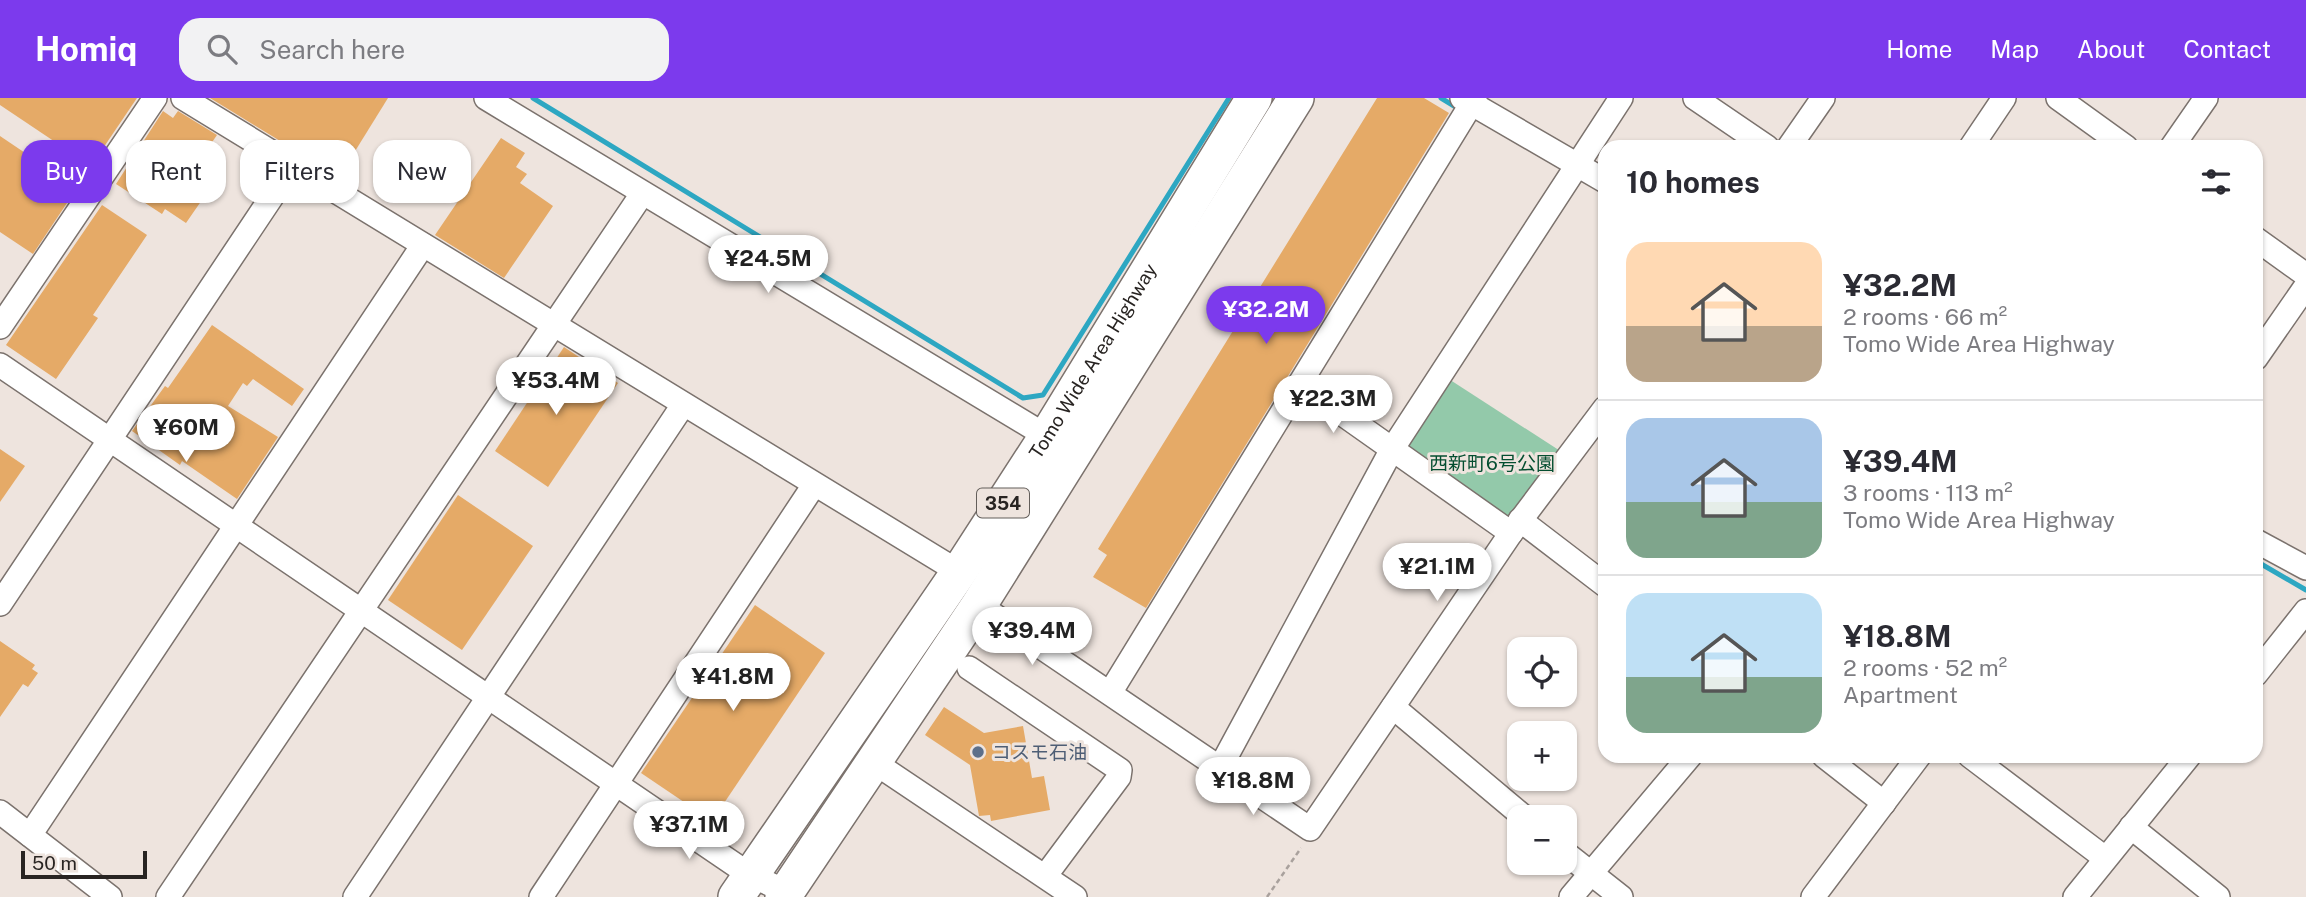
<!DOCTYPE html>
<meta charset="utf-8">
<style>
body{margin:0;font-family:"Public Sans","Noto Sans JP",sans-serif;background:#f2f2f3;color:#2b2b33;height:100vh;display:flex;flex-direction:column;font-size:26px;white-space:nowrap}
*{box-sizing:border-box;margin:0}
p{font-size:23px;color:#7c7c81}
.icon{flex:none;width:38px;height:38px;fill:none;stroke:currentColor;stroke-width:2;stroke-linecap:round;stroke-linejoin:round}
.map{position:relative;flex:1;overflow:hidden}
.panel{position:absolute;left:1598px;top:42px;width:665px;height:623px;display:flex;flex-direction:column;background:#fff;border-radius:21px;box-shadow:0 2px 5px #0004}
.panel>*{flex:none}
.banner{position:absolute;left:21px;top:42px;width:665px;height:63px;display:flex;gap:14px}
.buttons{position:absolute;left:1507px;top:539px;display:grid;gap:14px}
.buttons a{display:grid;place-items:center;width:70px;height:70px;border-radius:14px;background:#fff;box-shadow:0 2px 5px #0004;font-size:35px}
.scale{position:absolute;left:21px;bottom:18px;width:126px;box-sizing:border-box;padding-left:7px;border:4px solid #282422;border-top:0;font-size:19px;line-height:24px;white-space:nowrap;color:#282422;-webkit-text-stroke:5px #eee4de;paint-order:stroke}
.price{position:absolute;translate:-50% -60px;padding:0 16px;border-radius:24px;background:#fff;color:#222;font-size:23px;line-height:46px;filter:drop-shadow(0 2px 4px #0008)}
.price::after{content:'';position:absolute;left:50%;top:42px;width:21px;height:16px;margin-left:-10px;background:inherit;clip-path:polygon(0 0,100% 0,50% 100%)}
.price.selected{background:#7c3aed;color:#fff}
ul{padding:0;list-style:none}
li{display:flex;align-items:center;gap:21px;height:175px;padding:0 28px}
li+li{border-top:2px solid #e1e1e2}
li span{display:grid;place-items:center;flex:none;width:196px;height:140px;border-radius:21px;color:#555}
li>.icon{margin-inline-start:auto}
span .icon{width:84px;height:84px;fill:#fffc;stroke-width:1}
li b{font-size:30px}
h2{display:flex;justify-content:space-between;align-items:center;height:84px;padding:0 28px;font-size:30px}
.chip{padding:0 24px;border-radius:21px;background:#fff;box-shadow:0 2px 5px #0004;font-size:24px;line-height:63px}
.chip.selected{background:#7c3aed;color:#fff}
header{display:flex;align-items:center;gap:42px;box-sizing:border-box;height:98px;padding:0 35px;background:#7c3aed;color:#fff}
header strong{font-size:33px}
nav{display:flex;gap:38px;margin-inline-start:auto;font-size:24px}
.search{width:490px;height:63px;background:#f2f2f3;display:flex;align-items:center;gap:18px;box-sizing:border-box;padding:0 24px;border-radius:21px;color:#7c7c81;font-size:26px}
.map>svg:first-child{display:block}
</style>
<header>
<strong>Homiq</strong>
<div class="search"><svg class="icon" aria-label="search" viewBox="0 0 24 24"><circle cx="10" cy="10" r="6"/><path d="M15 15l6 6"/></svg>Search here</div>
<nav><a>Home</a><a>Map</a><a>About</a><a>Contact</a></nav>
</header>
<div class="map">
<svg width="2306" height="799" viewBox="0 0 2306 799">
<rect width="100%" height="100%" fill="#eee4de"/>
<polygon fill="#93c9aa" points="1441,276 1568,358 1511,435 1391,353"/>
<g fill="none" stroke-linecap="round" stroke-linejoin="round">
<g stroke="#2da7c2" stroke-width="5">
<polyline points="533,0 1023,300 1043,297 1229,0"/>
<polyline points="1441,0 1459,11"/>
<polyline points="2256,463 2306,492"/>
</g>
</g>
<g fill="#e5aa67">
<polygon points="0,0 137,0 91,68 0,7"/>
<polygon points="210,0 388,0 339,79"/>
<polygon points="1377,0 1424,0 1449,15 1146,510 1093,479 1107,457 1098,451"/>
<polygon points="163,13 173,20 178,13 217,37 184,85 204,99 186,125 165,111 162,116 116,86"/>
<polygon points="0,38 77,90 33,156 0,134"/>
<polygon points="501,40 525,55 516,69 527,76 520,85 553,108 504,180 435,137"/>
<polygon points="102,107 147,137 93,217 98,220 56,281 6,247"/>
<polygon points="212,227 304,291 292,308 253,281 247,288 243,285 228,308 278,339 237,401 182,363 180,367 132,333 165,288 168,290"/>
<polygon points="564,249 618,285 548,389 495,353"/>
<polygon points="0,351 25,368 0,404"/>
<polygon points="458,397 533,448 462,552 388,502"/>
<polygon points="755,507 825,555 712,723 641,675"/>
<polygon points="0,543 35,567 32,571 38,575 28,589 23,586 0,619"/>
<polygon points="944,609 984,635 1023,628 1032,680 1044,678 1050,712 991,723 990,717 979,718 970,667 925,637"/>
</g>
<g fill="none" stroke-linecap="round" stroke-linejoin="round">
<defs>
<g id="minor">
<polyline points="183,0 959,474"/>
<polyline points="486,0 1058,345"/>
<polyline points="1462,0 1605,83"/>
<polyline points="1695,0 1767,49"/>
<polyline points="2058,0 2126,49"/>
<polyline points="1789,49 1823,0"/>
<polyline points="1971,49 2004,0"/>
<polyline points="2172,49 2206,0"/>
<polyline points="2256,141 2306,177"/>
<polyline points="0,229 155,0"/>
<polyline points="2256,260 2306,188"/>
<polyline points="0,267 750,777 787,794"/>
<polyline points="1300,286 1511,435"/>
<polyline points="1520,422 1605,487"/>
<polyline points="2256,443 2306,470"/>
<polyline points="0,506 293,67"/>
<polyline points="979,507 1310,731 1511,435 1605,310"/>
<polyline points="969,570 1120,672 1119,679 1046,777"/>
<polyline points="2256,576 2306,513"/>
<polyline points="1110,595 1475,0"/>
<polyline points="1393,609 1524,719"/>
<polyline points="1824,658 1884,705"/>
<polyline points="1970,658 2105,760"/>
<polyline points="875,665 1075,799"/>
<polyline points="1220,670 1391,353 1621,0"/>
<polyline points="0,714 110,799"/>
<polyline points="2131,729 2218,799"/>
<polyline points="30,737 423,147"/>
<polyline points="1564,754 1621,799"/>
<polyline points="168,799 642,96"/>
<polyline points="355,799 683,307"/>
<polyline points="541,799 814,387"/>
<polyline points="1571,799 1690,658"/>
<polyline points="1813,799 1919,658"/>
<polyline points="2075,799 2189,658"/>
</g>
<g id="highway">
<path id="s1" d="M736,799L959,474L1047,338L1254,0"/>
<polyline points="783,799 979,507 1296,0"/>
</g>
</defs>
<use href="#minor" stroke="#7b726d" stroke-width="26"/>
<use href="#highway" stroke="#7b726d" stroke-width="38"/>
<polyline stroke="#a9a19d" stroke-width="2.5" stroke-dasharray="5 3.5" stroke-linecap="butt" points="1267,799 1301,750"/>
<use href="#minor" stroke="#fff" stroke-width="23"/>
<use href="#highway" stroke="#fff" stroke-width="35"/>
</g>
<circle fill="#5c6f8a" stroke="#eee4de" stroke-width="2.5" cx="978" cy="654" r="7"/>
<g text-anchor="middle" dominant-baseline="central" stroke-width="6" stroke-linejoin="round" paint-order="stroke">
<rect fill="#eee4de" stroke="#635e5a" stroke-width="2" x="977" y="390.5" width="52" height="29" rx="5"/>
<g font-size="18" font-weight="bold" fill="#282422">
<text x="1003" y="405">354</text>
</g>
<g font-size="19" fill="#282422" stroke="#eee4de">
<text stroke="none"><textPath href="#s1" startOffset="644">Tomo Wide Area Highway</textPath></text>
</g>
<g font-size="19" fill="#044e30" stroke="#eee4de">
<text x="1492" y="365">西新町6号公園</text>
</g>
<g font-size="19" fill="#4e5e75" stroke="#eee4de" text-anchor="start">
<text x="992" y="654">コスモ石油</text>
</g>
</g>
</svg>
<div class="buttons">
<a><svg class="icon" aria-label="locate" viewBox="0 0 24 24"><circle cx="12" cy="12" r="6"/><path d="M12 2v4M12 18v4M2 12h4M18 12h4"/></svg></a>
<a>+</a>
<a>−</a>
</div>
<div class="scale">50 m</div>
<b class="price" style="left:768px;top:197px">¥24.5M</b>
<b class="price selected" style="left:1266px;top:248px">¥32.2M</b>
<b class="price" style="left:556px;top:319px">¥53.4M</b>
<b class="price" style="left:1333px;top:337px">¥22.3M</b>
<b class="price" style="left:186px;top:366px">¥60M</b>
<b class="price" style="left:1437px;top:505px">¥21.1M</b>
<b class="price" style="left:1032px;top:569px">¥39.4M</b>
<b class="price" style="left:733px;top:615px">¥41.8M</b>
<b class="price" style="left:1253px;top:719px">¥18.8M</b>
<b class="price" style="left:689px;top:763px">¥37.1M</b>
<div class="banner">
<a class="chip selected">Buy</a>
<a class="chip">Rent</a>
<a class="chip">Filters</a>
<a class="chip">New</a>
</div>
<section class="panel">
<h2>10 homes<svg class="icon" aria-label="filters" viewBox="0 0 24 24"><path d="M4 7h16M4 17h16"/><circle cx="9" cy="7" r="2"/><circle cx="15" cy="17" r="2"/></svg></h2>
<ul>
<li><span style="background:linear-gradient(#ffd9b3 60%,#b9a48a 0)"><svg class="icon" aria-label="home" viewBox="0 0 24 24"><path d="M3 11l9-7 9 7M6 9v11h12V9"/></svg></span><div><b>¥32.2M</b><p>2 rooms · 66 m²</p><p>Tomo Wide Area Highway</p></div></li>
<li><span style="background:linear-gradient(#a9c7e8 60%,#7fa58c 0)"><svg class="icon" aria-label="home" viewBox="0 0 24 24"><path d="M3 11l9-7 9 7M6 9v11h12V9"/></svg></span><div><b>¥39.4M</b><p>3 rooms · 113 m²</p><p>Tomo Wide Area Highway</p></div></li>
<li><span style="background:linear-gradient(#bfe0f5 60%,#7fa58c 0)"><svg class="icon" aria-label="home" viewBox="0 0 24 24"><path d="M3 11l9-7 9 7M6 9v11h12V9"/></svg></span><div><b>¥18.8M</b><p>2 rooms · 52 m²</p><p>Apartment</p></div></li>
</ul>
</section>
</div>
